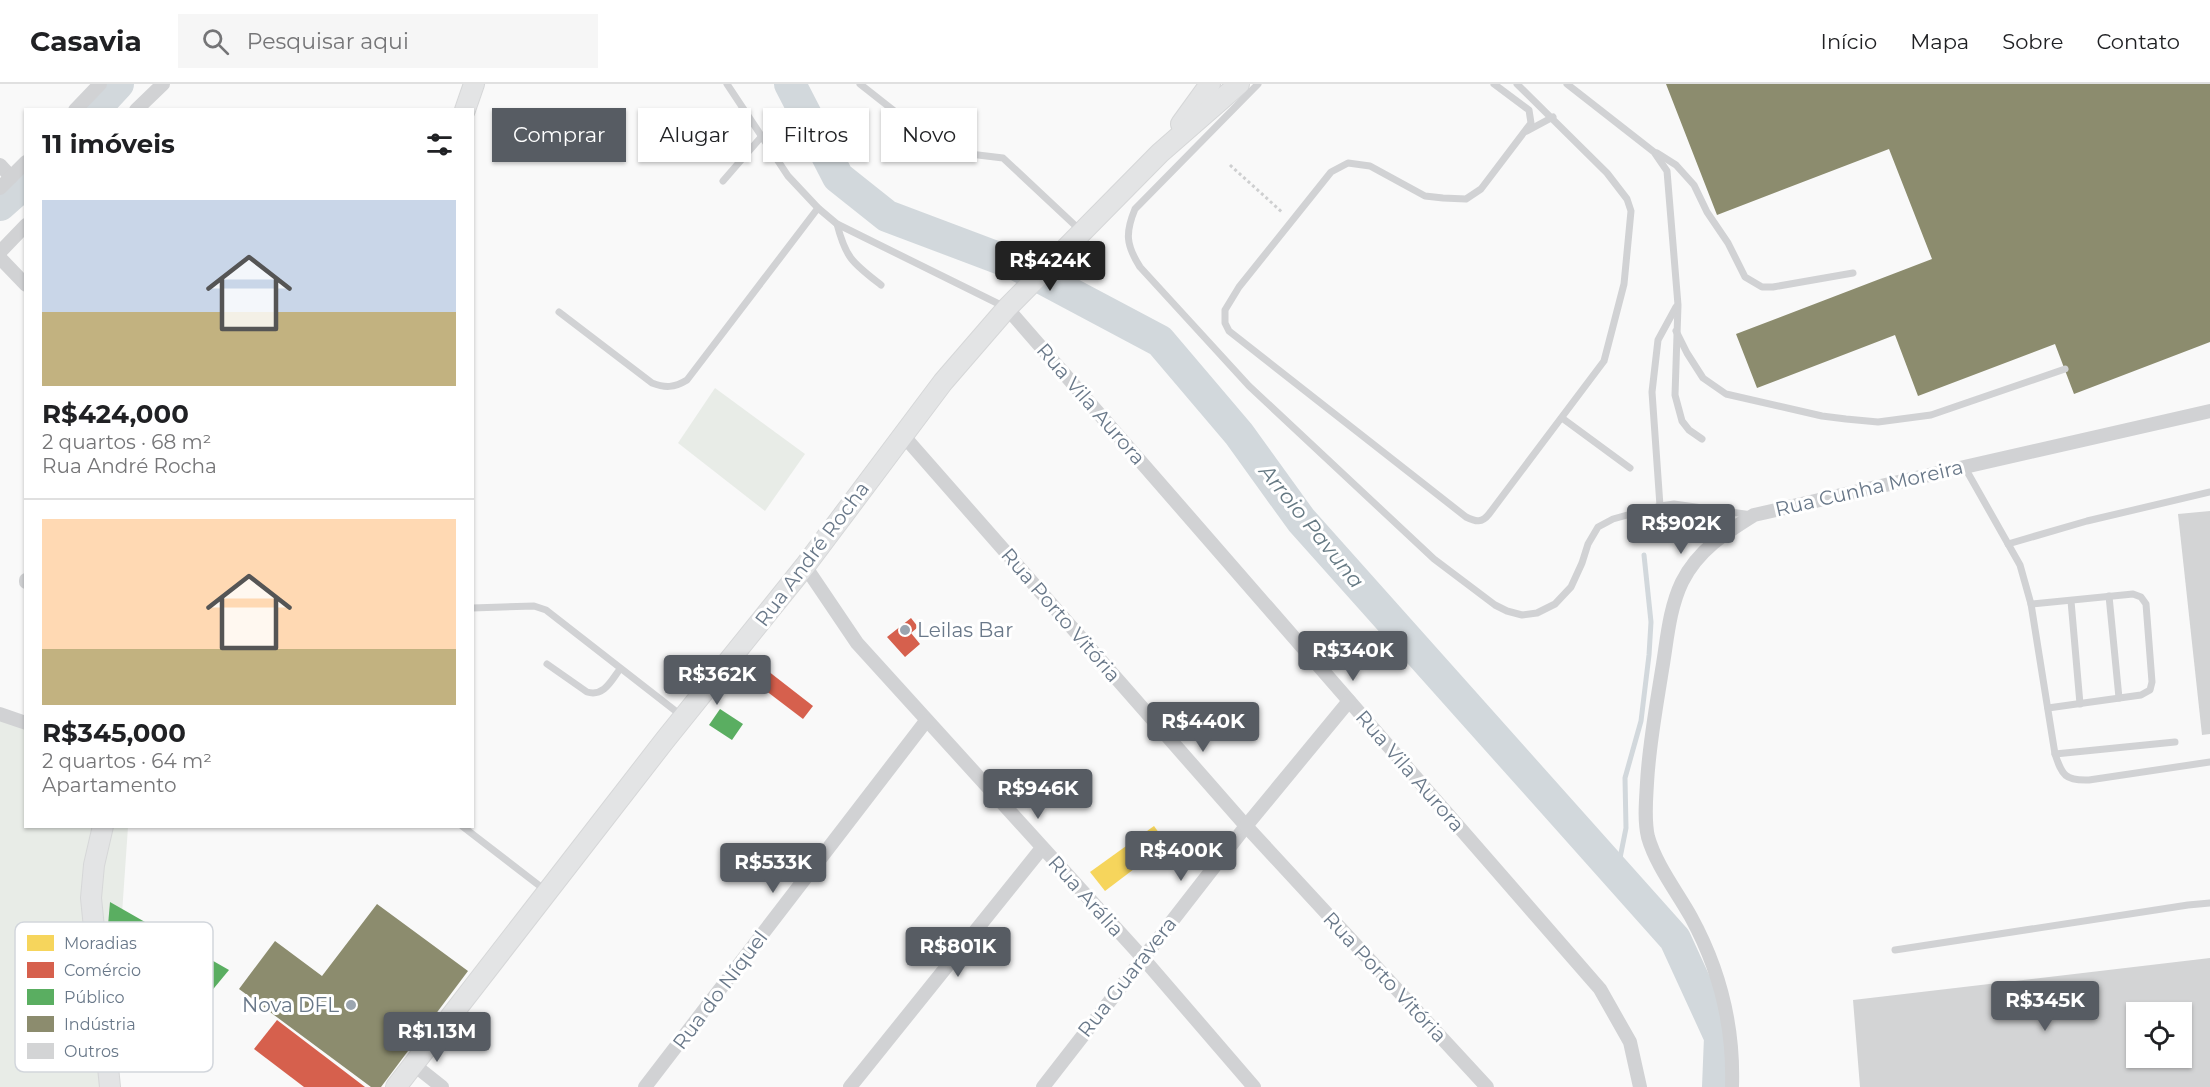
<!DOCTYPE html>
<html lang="pt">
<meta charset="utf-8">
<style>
body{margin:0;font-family:Montserrat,sans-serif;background:#f6f6f6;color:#202124;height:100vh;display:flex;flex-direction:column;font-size:22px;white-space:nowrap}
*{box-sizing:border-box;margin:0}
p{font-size:20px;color:#757577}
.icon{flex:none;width:33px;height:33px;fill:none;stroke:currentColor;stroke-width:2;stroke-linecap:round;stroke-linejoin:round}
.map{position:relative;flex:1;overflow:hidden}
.details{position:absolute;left:24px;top:24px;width:450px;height:720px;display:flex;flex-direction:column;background:#fff;border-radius:0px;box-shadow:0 2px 4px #0004}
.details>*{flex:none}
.hud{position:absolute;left:492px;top:24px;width:570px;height:54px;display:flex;gap:12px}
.tools{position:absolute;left:2126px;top:918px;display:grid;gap:12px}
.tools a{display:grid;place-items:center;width:66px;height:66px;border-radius:0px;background:#fff;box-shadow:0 2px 4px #0004;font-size:30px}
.price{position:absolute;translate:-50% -51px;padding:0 14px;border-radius:6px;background:#575c63;color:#fff;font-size:20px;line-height:39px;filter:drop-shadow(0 2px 3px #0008)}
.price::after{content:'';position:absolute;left:50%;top:36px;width:18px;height:14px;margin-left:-9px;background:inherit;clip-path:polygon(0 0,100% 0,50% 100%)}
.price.active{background:#222;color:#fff}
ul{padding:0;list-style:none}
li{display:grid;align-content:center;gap:12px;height:318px;padding:0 18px}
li+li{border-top:2px solid #e0e0e0}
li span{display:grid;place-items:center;height:186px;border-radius:0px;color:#555}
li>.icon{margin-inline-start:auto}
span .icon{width:108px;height:108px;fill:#fffc;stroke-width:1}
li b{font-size:26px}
h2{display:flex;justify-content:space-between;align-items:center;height:72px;padding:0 18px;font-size:26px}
.pill{padding:0 21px;border-radius:0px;background:#fff;box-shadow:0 2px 4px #0004;font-size:21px;line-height:54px}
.pill.active{background:#575c63;color:#fff}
header{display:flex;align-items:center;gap:36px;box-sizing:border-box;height:84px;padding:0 30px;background:#fff;border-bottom:2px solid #e0e0e0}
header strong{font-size:28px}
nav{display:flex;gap:33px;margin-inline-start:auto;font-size:21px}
.search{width:420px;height:54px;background:#f6f6f6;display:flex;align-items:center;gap:15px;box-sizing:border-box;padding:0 21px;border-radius:0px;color:#757577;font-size:22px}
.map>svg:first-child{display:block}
</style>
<header>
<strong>Casavia</strong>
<div class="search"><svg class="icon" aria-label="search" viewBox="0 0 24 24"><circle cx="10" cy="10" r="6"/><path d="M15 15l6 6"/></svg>Pesquisar aqui</div>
<nav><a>Início</a><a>Mapa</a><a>Sobre</a><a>Contato</a></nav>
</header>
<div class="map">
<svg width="2210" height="1003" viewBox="0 0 2210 1003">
<rect width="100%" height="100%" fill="#f9f9f9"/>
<g fill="#e8ece7">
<polygon points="715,304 805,370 765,427 678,359"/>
<polygon points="0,629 25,638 26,742 128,743 110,1003 0,1003"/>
</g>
<polygon fill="#f6d55c" points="1154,742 1167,760 1105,807 1090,788"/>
<g fill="#d6604d">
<polygon points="911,534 918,543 911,549 920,560 905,573 887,553"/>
<polygon points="768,587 813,622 803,635 757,600"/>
<polygon points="277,936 365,1003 304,1003 254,965"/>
</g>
<g fill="#5aae61">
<polygon points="720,625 743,640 732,656 709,641"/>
<polygon points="110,818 229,886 205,915 107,853"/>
</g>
<g fill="#8c8c6e">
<polygon points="1666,0 2210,0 2210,258 2074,310 2055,260 1918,312 1895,251 1757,304 1736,250 1932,175 1889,65 1717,131"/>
<polygon points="377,820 468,887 381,1003 371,1003 239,905 275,857 322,892"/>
</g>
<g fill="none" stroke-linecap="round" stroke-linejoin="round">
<polyline stroke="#d2d8dc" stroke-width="5" points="1617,789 1626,744 1625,694 1641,637 1649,571 1651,538 1644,471"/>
<g stroke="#d2d8dc" stroke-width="32">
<polyline points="790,0 838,93 887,132 1017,181 1160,257 1239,350 1301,436 1675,855 1720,953 1718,1003"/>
<polyline points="94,26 118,0"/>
<polyline points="0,121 26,98"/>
</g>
</g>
<g fill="#d3d4d5" fill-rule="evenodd">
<polygon points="2210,427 2210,650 2202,651 2178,430"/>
<path d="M2210,874V1003H1860L1853,916ZM2136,928H2181V974H2136Z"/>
</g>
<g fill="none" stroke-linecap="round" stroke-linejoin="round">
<defs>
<g id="secondary">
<polyline points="465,26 474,0"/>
<polyline points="1181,40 1210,0"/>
<polyline points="103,742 94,781 91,814 110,1003"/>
<polyline points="396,1003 665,656 805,482 943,298 1007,224 1160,69 1239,0"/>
</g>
</defs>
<use href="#secondary" stroke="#d6d7d8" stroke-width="22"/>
<polyline stroke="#cecfd0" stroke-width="3" stroke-dasharray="3 3" stroke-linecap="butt" points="1230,81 1283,129"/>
<g stroke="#d1d2d4" stroke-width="7">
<polyline points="727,0 788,92 818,124 837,140 1005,223"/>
<polyline points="860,0 945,67 1003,74 1081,147"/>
<path d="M1258,0L1135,125C1125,149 1126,161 1140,183L1249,302L1434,475L1495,521L1507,527L1522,531L1537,529L1555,520L1571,503L1582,479L1588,460L1598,443L1613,435L1660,422L1674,420L1752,431"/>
<path d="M1494,0L1529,26L1531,39L1481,105L1466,115L1443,114L1425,112L1370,82L1348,79L1331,88L1239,203L1225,226V239L1229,247L1466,433C1476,438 1482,439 1489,430L1604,277L1624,200L1631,127L1627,115L1607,89L1517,0"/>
<polyline points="1567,0 1654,68 1667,87 1678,221 1675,311 1682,337 1689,346 1702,355"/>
<polyline points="1527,47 1553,33"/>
<polyline points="1657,69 1676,81 1694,101 1707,128 1728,159 1745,193 1762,203 1773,203 1853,189"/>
<polyline points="723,97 762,52"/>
<path d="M837,140C846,175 853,179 881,201"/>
<path d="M559,228L652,299C665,304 674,304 687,296L818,124"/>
<polyline points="1676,247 1687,269 1703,294 1726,310 1822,332 1846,335 1878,338 1931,331 2065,285"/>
<polyline points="1562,334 1630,384"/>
<path d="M1964,382L2020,481L2031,520L2055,670C2062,691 2065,697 2089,696L2210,678"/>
<polyline points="1660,422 1652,308 1658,256 1676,223"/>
<polyline points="2008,460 2087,437 2210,408"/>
<polyline points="2109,512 2119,614"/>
<polyline points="2071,517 2080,620"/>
<polyline points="2031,520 2133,510 2141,513 2146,520 2152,598 2150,606 2141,611 2048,624"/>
<polyline points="472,524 534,522 546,526 682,632"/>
<path d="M547,580L587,608C604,613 611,597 620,585"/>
<polyline points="2055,670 2175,658"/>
<polyline points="462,742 545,806"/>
<polyline points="1895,866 2188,821 2210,819"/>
</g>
<g stroke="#d1d2d4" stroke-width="14">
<polyline points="75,26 100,0"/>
<polyline points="136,26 163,0"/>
<polyline points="0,81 11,93"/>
<polyline points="0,104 26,78"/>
<polyline points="0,168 26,141"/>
<polyline points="0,174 26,201"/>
<polyline points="1007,224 1600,905 1630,958 1640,1003"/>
<polyline points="902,350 1246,742 1487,1003"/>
<polyline points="805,482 857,559 1142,873 1254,1003"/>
<polyline points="26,496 26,498"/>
<polyline points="0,630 26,639"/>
<polyline points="413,980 442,1003"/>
<polyline points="645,1003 926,637"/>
<polyline points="850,1003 1042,764"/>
<polyline points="1043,1003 1246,742 1349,617"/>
<path d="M1732,1003C1734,943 1720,886 1691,833C1677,808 1656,781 1648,753C1644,736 1646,717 1647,699C1649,661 1656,624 1662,586C1667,557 1669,525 1682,498C1698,466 1725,449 1754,431L2210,327"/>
</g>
<use href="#secondary" stroke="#e3e4e5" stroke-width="20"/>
</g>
<g fill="#9ba5b0" stroke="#fff" stroke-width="2">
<circle cx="905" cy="546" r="6"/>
<circle cx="351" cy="921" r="6"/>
</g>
<g text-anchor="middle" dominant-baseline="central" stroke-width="6" stroke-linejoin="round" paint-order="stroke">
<g font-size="20" fill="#697889" stroke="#fff">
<text transform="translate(1091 320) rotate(49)">Rua Vila Aurora</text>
<text transform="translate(1869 404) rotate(-13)">Rua Cunha Moreira</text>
<text transform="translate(812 470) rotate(-53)">Rua André Rocha</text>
<text transform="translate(1061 531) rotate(49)">Rua Porto Vitória</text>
<text transform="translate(1410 687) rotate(49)">Rua Vila Aurora</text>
<text transform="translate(1086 812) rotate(48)">Rua Arália</text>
<text transform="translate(1127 893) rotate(-52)">Rua Guaravera</text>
<text transform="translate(1385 893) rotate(47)">Rua Porto Vitória</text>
<text transform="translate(720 906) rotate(-53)">Rua do Níquel</text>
</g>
<g font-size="20" fill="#697889" stroke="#fff" text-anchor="start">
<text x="917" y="546">Leilas Bar</text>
<text x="339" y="921" text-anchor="end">Nova DFL</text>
</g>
<g font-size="21" font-style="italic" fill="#657983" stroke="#fff">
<text transform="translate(1312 442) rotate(51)">Arroio Pavuna</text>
</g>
</g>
<rect x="15" y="838" width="198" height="150" rx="9" fill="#fff" stroke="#d2d6dc" stroke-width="1.5"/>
<rect x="27" y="851" width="27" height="16" fill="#f6d55c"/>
<rect x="27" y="878" width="27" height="16" fill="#d6604d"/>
<rect x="27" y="905" width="27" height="16" fill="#5aae61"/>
<rect x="27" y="932" width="27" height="16" fill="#8c8c6e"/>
<rect x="27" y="959" width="27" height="16" fill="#d3d4d5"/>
<g font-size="16" fill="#697889">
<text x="64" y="865">Moradias</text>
<text x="64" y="892">Comércio</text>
<text x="64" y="919">Público</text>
<text x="64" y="946">Indústria</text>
<text x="64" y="973">Outros</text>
</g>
</svg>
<div class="tools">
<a><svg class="icon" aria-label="locate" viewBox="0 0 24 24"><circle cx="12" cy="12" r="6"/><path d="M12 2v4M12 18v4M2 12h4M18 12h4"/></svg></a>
</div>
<b class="price active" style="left:1050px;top:208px">R$424K</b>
<b class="price" style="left:1681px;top:471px">R$902K</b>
<b class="price" style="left:1353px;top:598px">R$340K</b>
<b class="price" style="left:717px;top:622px">R$362K</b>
<b class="price" style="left:1203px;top:669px">R$440K</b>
<b class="price" style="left:1038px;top:736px">R$946K</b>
<b class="price" style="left:1181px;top:798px">R$400K</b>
<b class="price" style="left:773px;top:810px">R$533K</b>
<b class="price" style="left:958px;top:894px">R$801K</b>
<b class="price" style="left:2045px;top:948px">R$345K</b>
<b class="price" style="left:437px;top:979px">R$1.13M</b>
<div class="hud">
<a class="pill active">Comprar</a>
<a class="pill">Alugar</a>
<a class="pill">Filtros</a>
<a class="pill">Novo</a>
</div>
<section class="details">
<h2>11 imóveis<svg class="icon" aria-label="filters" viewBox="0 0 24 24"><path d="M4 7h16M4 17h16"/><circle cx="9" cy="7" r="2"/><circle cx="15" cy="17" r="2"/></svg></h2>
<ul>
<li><span style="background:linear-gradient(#c9d6e8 60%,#c2b280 0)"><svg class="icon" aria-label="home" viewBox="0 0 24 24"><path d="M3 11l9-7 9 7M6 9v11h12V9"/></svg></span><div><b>R$424,000</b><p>2 quartos · 68 m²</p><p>Rua André Rocha</p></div></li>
<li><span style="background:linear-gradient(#ffd9b3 70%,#c2b280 0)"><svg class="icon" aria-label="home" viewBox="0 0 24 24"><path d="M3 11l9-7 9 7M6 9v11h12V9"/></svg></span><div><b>R$345,000</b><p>2 quartos · 64 m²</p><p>Apartamento</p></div></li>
</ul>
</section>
</div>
